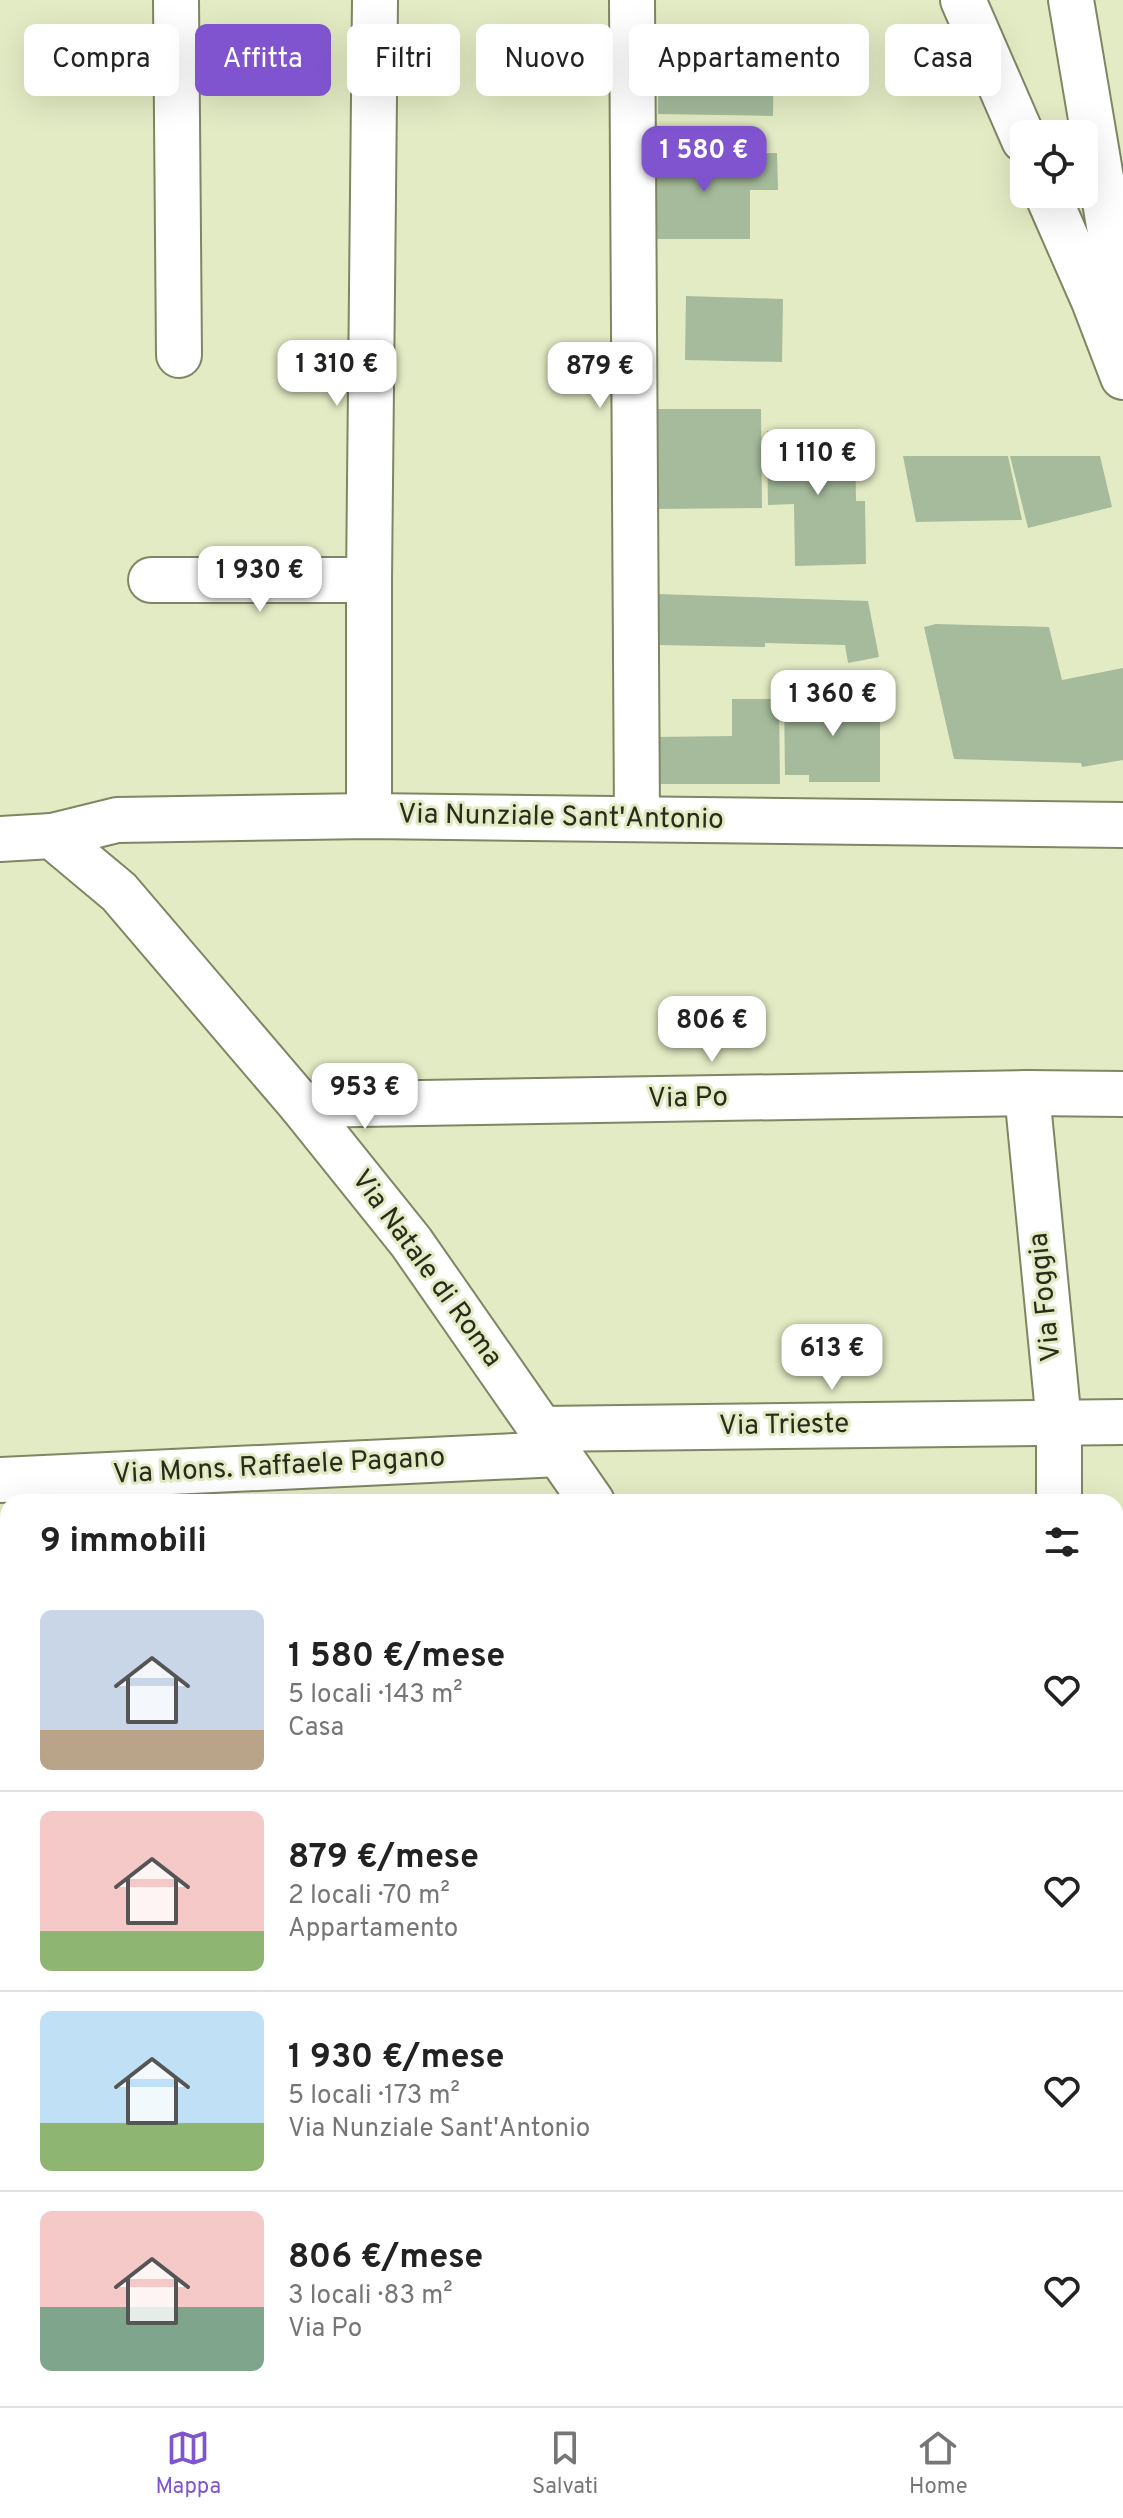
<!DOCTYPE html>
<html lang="it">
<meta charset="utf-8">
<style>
body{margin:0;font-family:Overpass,sans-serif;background:#f6f6f6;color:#222;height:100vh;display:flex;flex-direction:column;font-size:30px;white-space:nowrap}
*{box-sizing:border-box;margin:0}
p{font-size:26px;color:#767676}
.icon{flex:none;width:44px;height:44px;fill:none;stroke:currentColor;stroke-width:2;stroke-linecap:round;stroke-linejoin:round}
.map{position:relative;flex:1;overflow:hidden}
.sheet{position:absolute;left:0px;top:1494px;width:1124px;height:912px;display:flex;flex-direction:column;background:#fff;border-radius:24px 24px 0 0;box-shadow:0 8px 32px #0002}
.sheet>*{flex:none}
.top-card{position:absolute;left:24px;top:24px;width:1076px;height:72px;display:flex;gap:16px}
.fabs{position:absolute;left:1010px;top:120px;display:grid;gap:16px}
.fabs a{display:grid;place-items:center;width:88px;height:88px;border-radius:12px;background:#fff;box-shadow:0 8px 32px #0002;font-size:40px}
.price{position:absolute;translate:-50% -68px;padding:0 18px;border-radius:16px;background:#fff;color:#222;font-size:26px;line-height:52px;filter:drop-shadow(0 2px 4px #0008)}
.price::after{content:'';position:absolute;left:50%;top:48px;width:24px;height:18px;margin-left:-12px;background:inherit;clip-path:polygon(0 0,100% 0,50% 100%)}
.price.current{background:#7f54ce;color:#fff}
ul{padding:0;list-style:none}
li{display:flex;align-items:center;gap:24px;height:200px;padding:0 40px}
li+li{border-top:2px solid #e0e0e0}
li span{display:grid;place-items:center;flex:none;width:224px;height:160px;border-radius:12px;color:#555}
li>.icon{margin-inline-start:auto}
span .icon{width:96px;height:96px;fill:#fffc;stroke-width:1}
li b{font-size:34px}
h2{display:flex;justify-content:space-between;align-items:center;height:96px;padding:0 40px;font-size:34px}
.chip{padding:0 28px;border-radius:12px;background:#fff;box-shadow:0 8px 32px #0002;font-size:28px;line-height:72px}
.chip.current{background:#7f54ce;color:#fff}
.menu{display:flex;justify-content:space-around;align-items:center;height:112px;border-top:2px solid #e0e0e0;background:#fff;font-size:22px;color:#767676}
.menu a{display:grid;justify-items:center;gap:4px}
.menu .current{color:#7f54ce}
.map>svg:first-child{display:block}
</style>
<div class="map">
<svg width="1123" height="2406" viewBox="0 0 1123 2406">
<rect width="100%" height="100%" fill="#e3ebc4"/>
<g fill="#a5bb9b">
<polygon points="659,36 774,38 773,116 658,114"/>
<polygon points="777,153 778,190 750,190 750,239 645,239 645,155"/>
<polygon points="686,296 783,299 782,362 685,360"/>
<polygon points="652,409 761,409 762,508 652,509"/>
<polygon points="767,431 817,434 817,443 855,442 856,501 865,501 866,564 795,566 794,504 768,505"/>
<polygon points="903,456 1008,456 1022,520 916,522"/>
<polygon points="1010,456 1100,456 1112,507 1028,528"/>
<polygon points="657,594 868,601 879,657 848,663 845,645 765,643 765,647 656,645"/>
<polygon points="936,624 1049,627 1062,680 1123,668 1123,760 1082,767 1081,763 954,759 924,627"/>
<polygon points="880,696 880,782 809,782 809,775 785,775 784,697"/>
<polygon points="732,699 779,699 780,784 656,784 656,737 732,736"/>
</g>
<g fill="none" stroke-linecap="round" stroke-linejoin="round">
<defs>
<g id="minor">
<polyline points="176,0 179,355"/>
<polyline points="632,0 637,819"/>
<polyline points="963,0 1024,140"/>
<polyline points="1047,194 1094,301 1123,377"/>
<polyline points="151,580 369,580"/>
<polyline points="369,816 369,580 375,0"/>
<polyline points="52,836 119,892 301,1105 411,1242 592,1502"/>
<polyline points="0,839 52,836 117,820 369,816 1123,825"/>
<polyline points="1027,1093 1059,1423 1059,1502"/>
<polyline points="301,1105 1027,1093 1123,1094"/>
<polyline points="541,1429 1123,1422"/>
<polyline points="0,1480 559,1454"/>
<polyline points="1116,1770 1123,1770"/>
<polyline points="1116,2097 1123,2097"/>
<polyline points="0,2384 8,2384"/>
<polyline points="92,2398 137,2406"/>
<polyline points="1058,2406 1059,2398"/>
</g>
<polyline id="highway" points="1071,0 1118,279 1123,297"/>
</defs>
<use href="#minor" stroke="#7f8663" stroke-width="48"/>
<use href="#highway" stroke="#7f8663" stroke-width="48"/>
<use href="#minor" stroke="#fff" stroke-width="44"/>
<use href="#highway" stroke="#fff" stroke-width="44"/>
</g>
<g text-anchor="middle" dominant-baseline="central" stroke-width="6" stroke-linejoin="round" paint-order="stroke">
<g font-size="28" fill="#292c1d" stroke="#e3ebc4">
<text transform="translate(561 818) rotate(1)">Via Nunziale Sant'Antonio</text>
<text transform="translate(688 1099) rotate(-1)">Via Po</text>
<text transform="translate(426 1269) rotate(54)">Via Natale di Roma</text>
<text transform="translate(1046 1297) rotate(-96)">Via Foggia</text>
<text transform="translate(784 1426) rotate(-1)">Via Trieste</text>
<text transform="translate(279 1467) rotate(-3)">Via Mons. Raffaele Pagano</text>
</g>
</g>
</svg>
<div class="fabs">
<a><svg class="icon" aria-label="locate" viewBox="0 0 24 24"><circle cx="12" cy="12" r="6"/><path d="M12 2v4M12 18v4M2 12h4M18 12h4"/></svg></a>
</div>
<b class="price current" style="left:704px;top:194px">1 580 €</b>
<b class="price" style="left:337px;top:408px">1 310 €</b>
<b class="price" style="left:600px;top:410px">879 €</b>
<b class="price" style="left:818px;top:497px">1 110 €</b>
<b class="price" style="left:260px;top:614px">1 930 €</b>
<b class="price" style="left:833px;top:738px">1 360 €</b>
<b class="price" style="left:712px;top:1064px">806 €</b>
<b class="price" style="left:365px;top:1131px">953 €</b>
<b class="price" style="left:832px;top:1392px">613 €</b>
<div class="top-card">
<a class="chip">Compra</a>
<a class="chip current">Affitta</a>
<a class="chip">Filtri</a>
<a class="chip">Nuovo</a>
<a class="chip">Appartamento</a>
<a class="chip">Casa</a>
</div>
<section class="sheet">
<h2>9 immobili<svg class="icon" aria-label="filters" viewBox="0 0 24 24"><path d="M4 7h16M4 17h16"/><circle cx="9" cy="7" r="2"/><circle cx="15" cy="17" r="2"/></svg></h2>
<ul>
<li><span style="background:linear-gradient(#c9d6e8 75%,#b9a48a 0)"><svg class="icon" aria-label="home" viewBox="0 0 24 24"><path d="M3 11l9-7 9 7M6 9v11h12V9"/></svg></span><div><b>1 580 €/mese</b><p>5 locali · 143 m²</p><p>Casa</p></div><svg class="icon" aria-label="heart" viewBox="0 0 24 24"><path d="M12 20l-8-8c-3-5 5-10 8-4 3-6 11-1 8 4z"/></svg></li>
<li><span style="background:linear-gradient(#f6c9c9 75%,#8fb573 0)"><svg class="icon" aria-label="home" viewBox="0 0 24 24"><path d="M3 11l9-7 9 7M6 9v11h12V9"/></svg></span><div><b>879 €/mese</b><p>2 locali · 70 m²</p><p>Appartamento</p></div><svg class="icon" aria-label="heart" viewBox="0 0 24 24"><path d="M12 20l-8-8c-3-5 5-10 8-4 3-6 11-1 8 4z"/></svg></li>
<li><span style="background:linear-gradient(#bfe0f5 70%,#8fb573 0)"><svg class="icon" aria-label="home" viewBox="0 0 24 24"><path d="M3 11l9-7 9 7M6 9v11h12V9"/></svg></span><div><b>1 930 €/mese</b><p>5 locali · 173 m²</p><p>Via Nunziale Sant'Antonio</p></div><svg class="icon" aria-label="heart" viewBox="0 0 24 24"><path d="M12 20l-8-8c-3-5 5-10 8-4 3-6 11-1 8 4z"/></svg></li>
<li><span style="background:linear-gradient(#f6c9c9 60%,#7fa58c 0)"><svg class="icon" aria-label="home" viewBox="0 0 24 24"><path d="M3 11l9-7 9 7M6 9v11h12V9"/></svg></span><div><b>806 €/mese</b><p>3 locali · 83 m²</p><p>Via Po</p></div><svg class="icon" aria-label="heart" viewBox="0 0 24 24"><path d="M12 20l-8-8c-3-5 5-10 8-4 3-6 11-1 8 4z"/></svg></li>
</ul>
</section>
</div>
<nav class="menu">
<a class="current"><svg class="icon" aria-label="map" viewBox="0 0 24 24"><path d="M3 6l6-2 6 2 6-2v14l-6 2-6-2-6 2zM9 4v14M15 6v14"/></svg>Mappa</a>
<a><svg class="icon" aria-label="saved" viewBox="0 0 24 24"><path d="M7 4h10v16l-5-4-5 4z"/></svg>Salvati</a>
<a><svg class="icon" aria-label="home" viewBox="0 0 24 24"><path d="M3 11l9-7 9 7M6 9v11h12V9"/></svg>Home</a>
</nav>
